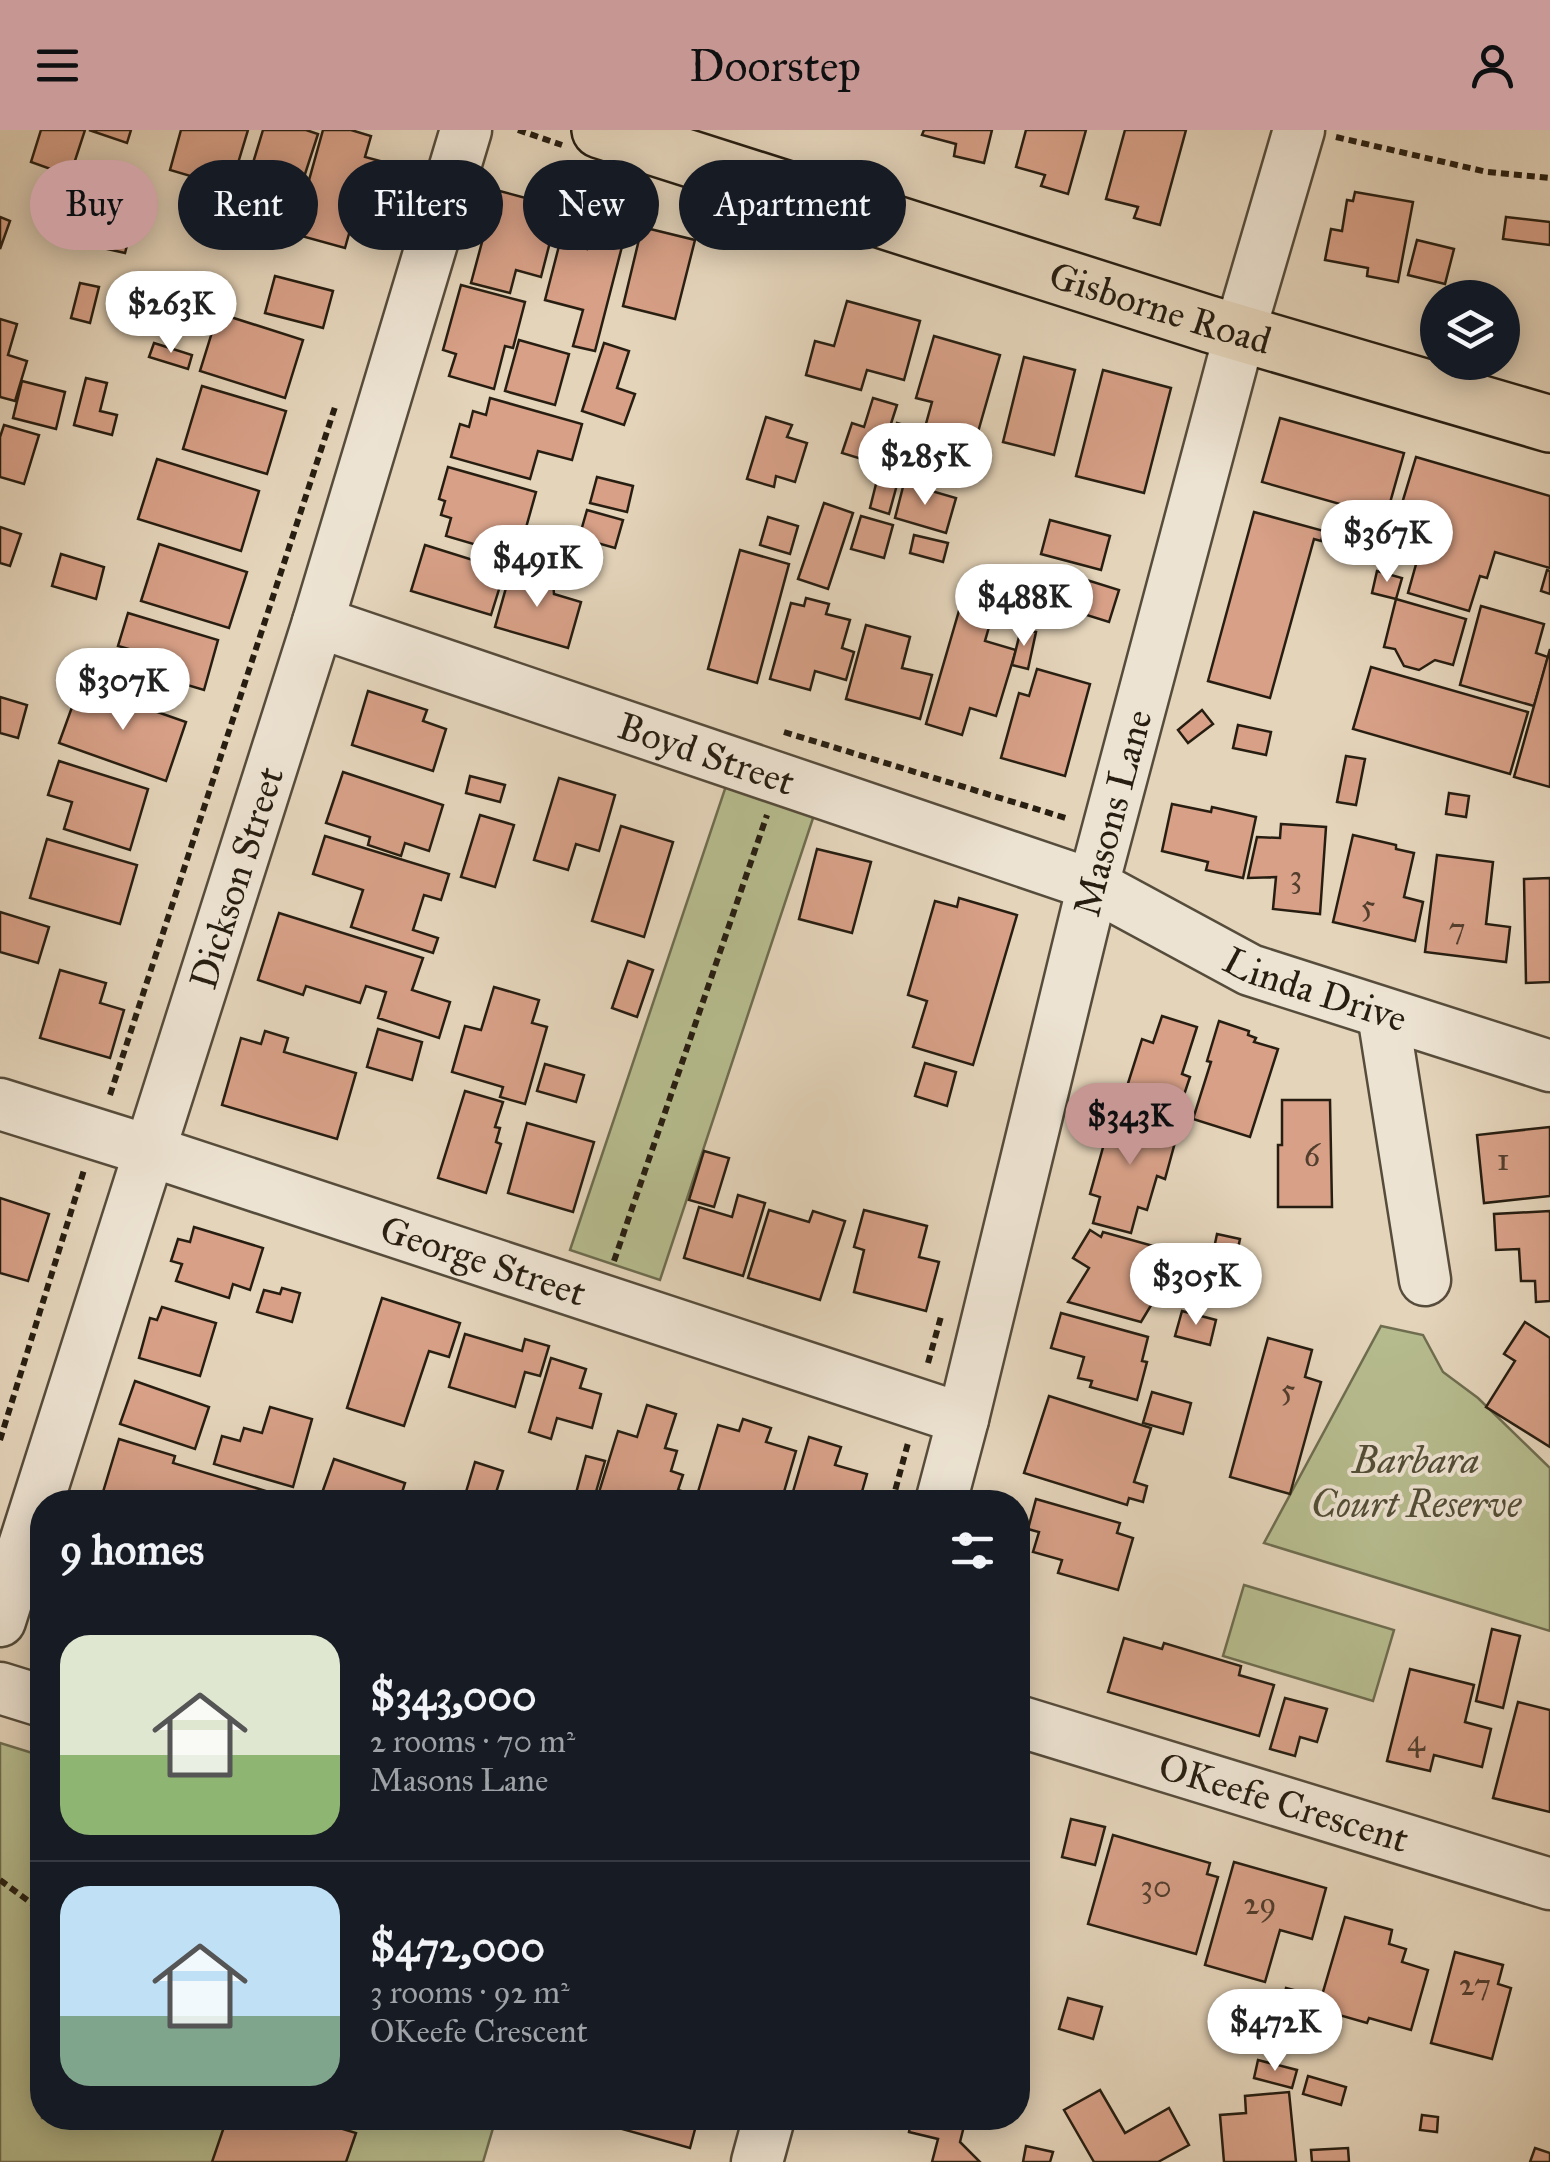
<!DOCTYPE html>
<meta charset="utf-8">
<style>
body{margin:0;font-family:"IM FELL Great Primer",serif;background:#20242c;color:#f1f3f6;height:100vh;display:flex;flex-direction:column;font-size:38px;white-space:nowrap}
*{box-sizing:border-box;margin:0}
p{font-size:32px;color:#9ea1a6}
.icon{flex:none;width:55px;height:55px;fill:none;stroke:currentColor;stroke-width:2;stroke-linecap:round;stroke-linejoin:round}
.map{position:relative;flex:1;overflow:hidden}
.panel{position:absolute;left:30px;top:1360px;width:1000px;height:640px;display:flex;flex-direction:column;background:#171b24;border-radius:40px;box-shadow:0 5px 25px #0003}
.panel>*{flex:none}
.hud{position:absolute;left:30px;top:30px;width:1000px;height:90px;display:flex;gap:20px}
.tools{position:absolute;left:1420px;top:150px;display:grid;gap:20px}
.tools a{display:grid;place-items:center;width:100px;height:100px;border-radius:50%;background:#171b24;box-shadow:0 5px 25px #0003;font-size:50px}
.price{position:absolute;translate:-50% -85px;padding:0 22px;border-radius:35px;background:#fff;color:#222;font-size:32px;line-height:65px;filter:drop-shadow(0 2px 5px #0008)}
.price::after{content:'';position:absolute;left:50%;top:60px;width:30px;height:22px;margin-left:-15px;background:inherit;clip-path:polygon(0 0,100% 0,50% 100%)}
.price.current{background:#c59692;color:#111}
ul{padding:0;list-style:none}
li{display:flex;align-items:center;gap:30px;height:250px;padding:0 30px}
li+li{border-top:2px solid #363941}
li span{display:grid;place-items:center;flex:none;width:280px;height:200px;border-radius:30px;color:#555}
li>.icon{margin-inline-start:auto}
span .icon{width:120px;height:120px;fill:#fffc;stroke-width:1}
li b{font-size:42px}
h2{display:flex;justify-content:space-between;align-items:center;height:120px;padding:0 30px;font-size:42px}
.tag{padding:0 35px;border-radius:45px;background:#171b24;box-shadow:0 5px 25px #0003;font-size:35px;line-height:90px}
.tag.current{background:#c59692;color:#111}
header{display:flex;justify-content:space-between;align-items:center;height:130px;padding:0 30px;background:#c59692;color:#111;font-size:45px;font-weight:600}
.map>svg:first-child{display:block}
</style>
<header><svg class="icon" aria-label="menu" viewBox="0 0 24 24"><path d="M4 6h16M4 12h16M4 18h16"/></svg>Doorstep<svg class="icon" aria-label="person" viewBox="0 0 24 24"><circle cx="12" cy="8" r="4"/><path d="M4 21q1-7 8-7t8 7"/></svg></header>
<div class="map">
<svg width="1550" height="2032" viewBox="0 0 1550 2032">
<rect width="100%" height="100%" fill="#e4d4ba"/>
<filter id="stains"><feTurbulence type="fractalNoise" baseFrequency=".002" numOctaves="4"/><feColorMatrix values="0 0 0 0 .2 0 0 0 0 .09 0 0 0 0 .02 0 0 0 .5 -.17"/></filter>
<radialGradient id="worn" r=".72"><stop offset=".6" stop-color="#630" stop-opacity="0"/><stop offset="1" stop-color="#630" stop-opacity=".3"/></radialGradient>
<g fill="#b6bc8e" stroke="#6e6d50" stroke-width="2.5">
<polygon points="732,638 820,667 660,1150 570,1120"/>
<polygon points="1381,1196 1423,1205 1443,1242 1478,1268 1550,1338 1550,1501 1264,1413"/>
<polygon points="1244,1455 1394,1500 1373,1571 1223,1526"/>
<polygon points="0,1613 42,1626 42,1988 496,1988 483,2032 0,2032"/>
</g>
<g fill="#d7a087" stroke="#271e11" stroke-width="2.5">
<polygon points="41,0 85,0 70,46 31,32"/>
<polygon points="89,0 131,0 127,13"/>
<polygon points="181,0 248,0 216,106 197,101 211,52 170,40"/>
<polygon points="263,0 306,0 318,4 296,72 246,56"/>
<polygon points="323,0 351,0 371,6 365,27 387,33 373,84 356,79 345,118 294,104"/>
<polygon points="924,0 992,0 984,33 954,26 956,14 922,5"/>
<polygon points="1026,0 1086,0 1068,64 1041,56 1045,45 1016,37"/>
<polygon points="1125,0 1186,0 1160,95 1134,88 1138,77 1106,69"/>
<polygon points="119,56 141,62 125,123 103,118"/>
<polygon points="496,60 559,77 541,147 516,140 510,163 471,153"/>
<polygon points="1355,62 1413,72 1398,152 1367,146 1368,138 1325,130 1331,99 1342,101 1347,70 1353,71"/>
<polygon points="0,87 10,91 0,119"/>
<polygon points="1506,87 1550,92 1550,115 1503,109"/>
<polygon points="594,92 626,101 595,221 573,216 583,180 545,170 560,112 587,119"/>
<polygon points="642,97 695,110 675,189 623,176"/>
<polygon points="1417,110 1454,119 1445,154 1408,145"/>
<polygon points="275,146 333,161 323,198 265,183"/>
<polygon points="80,153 99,157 90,193 71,188"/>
<polygon points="461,155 525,172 513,218 505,216 494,259 449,246 456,224 443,220"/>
<polygon points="847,171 920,191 904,250 867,240 861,260 806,245 815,211 834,216"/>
<polygon points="218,183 303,210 285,268 200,241"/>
<polygon points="0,189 17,194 8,225 27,231 15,271 0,267"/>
<polygon points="934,206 1000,225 974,316 924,301 932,272 916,268"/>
<polygon points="519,210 569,224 555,275 505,261"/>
<polygon points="154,213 192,225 188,239 149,227"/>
<polygon points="604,213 629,221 617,258 635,264 624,295 582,281"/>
<polygon points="1024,227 1075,240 1054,325 1003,312"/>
<polygon points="1103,240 1171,258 1144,363 1076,346"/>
<polygon points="86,248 107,253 100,281 117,285 112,305 74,295"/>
<polygon points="22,251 65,262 56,299 13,288"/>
<polygon points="202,256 286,281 267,344 183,319"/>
<polygon points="490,268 582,294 572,330 538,321 530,349 451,327 460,294 469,297 473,281 486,285"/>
<polygon points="873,268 897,275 878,334 842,323 852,293 864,297"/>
<polygon points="766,287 792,295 787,307 807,313 795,352 776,346 774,357 747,349"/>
<polygon points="1280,288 1404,323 1386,387 1262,352"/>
<polygon points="897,293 911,297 899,340 885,336"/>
<polygon points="4,295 39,305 24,354 0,347 0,307"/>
<polygon points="1416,327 1550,366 1550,438 1495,422 1487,448 1480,446 1469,481 1408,463 1420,420 1408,416 1411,405 1394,400"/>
<polygon points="157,329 259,361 241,421 138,389"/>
<polygon points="448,337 536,362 522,412 491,403 487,418 446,406 451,388 441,385 445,371 439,369"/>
<polygon points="878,346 898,351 889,384 870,378"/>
<polygon points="597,347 633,356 627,382 590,373"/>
<polygon points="904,353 956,368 946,403 895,388"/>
<polygon points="824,373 853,383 828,459 798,449"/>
<polygon points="587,380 623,390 615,418 579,408"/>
<polygon points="1254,382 1324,401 1321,411 1314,409 1270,568 1208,551"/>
<polygon points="861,386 893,395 884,428 851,419"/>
<polygon points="768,387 798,396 790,424 760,415"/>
<polygon points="1050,390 1110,406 1101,440 1041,424"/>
<polygon points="0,397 21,404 10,436 0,433"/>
<polygon points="914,405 948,413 943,432 910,423"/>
<polygon points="519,412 563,423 557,447 513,436"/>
<polygon points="159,414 247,442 229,498 141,471"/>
<polygon points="425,415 505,440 491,485 411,461"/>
<polygon points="740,420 789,434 757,553 708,539"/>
<polygon points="61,424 104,437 96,469 52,456"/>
<polygon points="511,440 553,451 554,464 581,472 568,518 495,497"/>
<polygon points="1547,440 1550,441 1550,464 1541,461"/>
<polygon points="1058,441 1119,460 1109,492 1048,473"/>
<polygon points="1377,441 1402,448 1396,469 1372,463"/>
<polygon points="963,467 995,476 985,511 1016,520 996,586 970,578 962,605 926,594"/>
<polygon points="806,468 829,474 826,484 850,490 842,518 854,522 846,550 815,541 810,560 770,549 791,473 804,476"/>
<polygon points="1396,469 1466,489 1453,535 1435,530 1419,540 1404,536 1395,519 1384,517"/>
<polygon points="1481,476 1544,494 1536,523 1548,527 1534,576 1460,555"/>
<polygon points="128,483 218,510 204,560 164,548 159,567 105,551 113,526 157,539 161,528 118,516"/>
<polygon points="866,495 910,507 902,538 932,545 920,589 846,569"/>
<polygon points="1021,499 1036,502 1028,539 1012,535"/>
<polygon points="1550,519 1550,657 1514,647"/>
<polygon points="1371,537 1528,582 1510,644 1353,599"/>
<polygon points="1037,539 1090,554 1065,646 1001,628 1019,563 1029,566"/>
<polygon points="80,555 186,592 166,651 59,613"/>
<polygon points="368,561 427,580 423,591 446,599 433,641 352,615"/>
<polygon points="0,567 27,575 18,608 0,603"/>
<polygon points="1202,580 1213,594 1188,613 1178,600"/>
<polygon points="1238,595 1271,602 1266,625 1233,618"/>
<polygon points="1346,626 1365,629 1356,675 1337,672"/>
<polygon points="59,631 148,659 130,720 64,699 72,672 48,665"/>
<polygon points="343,642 443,675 429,721 405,713 401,726 368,715 370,707 326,693"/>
<polygon points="470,646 505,655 500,672 466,663"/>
<polygon points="559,648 615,665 599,721 576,714 568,740 534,730"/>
<polygon points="1449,663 1469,666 1466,687 1446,684"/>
<polygon points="1172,674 1211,682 1212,677 1256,687 1243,748 1206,740 1208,732 1162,721"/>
<polygon points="480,685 514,695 495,757 461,747"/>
<polygon points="1281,694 1326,697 1320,784 1273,779 1276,747 1248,748 1257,707 1280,708"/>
<polygon points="621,696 673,712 644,807 592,791"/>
<polygon points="1353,705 1396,715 1396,719 1414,723 1404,767 1423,772 1415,811 1333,792"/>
<polygon points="325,706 449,744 441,770 424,765 413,800 438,808 433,823 351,797 363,760 313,744"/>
<polygon points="47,709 137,735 120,794 30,768"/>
<polygon points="817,719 871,732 852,803 799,789"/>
<polygon points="1437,725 1493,732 1486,794 1510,797 1506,832 1425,822"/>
<polygon points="1550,748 1550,852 1526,853 1524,749"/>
<polygon points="959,768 1017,785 973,935 913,917 927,871 908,865 935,771 957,777"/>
<polygon points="0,782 49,797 38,833 0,822"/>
<polygon points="279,783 423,828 412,860 450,872 439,908 378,888 386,862 366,856 360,873 306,856 303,865 258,850"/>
<polygon points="628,831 653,840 637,887 612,878"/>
<polygon points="60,840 106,853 100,873 124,880 110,928 40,908"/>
<polygon points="494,857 539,870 532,893 547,897 525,974 500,967 503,957 452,942 465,896 481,900"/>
<polygon points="1162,886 1197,897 1182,944 1190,947 1178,983 1124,966 1142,909 1153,913"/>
<polygon points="1219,891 1249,901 1248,905 1256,908 1254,912 1278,919 1250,1007 1193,989 1211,932 1207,931"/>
<polygon points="378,899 422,912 412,950 367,937"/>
<polygon points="265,901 288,908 284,922 356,943 337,1009 222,975 241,908 261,914"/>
<polygon points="925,933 956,942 947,976 915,966"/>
<polygon points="545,934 584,945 576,972 537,961"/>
<polygon points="465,961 503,972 495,997 500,998 496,1012 501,1014 486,1063 438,1048"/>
<polygon points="1282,970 1330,970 1332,1077 1278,1077 1278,1015 1282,1015"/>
<polygon points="1114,978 1168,994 1166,1002 1177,1005 1165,1049 1157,1046 1147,1080 1138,1077 1131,1103 1093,1093 1100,1067 1090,1064"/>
<polygon points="527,993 594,1012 573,1082 508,1063"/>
<polygon points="1550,997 1550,1066 1484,1073 1477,1005"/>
<polygon points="704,1021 729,1028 714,1077 689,1070"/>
<polygon points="738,1065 765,1073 743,1146 684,1128 699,1077 732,1087"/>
<polygon points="0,1068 49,1084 28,1151 0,1143"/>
<polygon points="769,1080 809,1092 813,1081 845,1091 820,1170 748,1148"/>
<polygon points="864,1080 927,1096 919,1127 939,1132 926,1181 854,1162 864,1120 854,1117"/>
<polygon points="1550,1081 1550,1171 1536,1172 1535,1151 1521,1151 1519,1119 1496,1120 1494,1084"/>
<polygon points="194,1097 263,1118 250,1160 233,1154 229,1168 176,1151 182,1134 171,1131 178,1109 190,1112"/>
<polygon points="1090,1100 1101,1107 1103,1102 1182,1124 1141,1192 1068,1172 1089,1138 1073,1128"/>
<polygon points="1217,1104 1240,1109 1236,1128 1213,1123"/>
<polygon points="282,1158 300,1163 292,1192 257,1182 264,1160 280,1164"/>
<polygon points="382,1168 460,1193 449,1227 429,1221 404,1296 347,1278"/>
<polygon points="162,1177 216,1193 200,1246 139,1228 150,1188 157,1190"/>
<polygon points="1182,1181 1216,1190 1210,1215 1175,1206"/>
<polygon points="1061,1183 1148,1207 1142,1231 1147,1232 1137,1270 1090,1257 1092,1251 1078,1248 1084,1227 1051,1218"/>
<polygon points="1525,1192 1550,1208 1550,1317 1486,1277 1515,1231 1504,1224"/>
<polygon points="465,1204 522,1221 525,1209 549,1216 540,1246 525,1242 515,1277 449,1257"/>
<polygon points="1268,1208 1312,1220 1305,1247 1321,1252 1290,1364 1230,1347"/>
<polygon points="551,1228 586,1239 580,1258 601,1264 592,1298 557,1288 551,1309 529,1302"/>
<polygon points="135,1251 209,1277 195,1319 120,1294"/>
<polygon points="1152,1262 1191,1273 1183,1304 1143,1293"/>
<polygon points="1049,1266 1151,1298 1134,1352 1147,1356 1143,1372 1129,1368 1127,1375 1024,1343"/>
<polygon points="647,1275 676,1284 665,1318 677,1321 671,1341 683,1345 678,1360 688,1363 685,1372 596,1372 618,1301 637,1307"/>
<polygon points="270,1277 312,1289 293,1357 214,1334 222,1306 240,1311 244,1298 262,1303"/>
<polygon points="743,1289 771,1298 766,1312 796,1321 781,1372 695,1372 718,1295 739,1301"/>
<polygon points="809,1307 841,1317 835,1335 867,1344 859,1372 790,1372"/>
<polygon points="119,1309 175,1326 173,1333 266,1361 263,1372 100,1372"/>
<polygon points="586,1326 605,1331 593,1372 575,1367"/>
<polygon points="334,1329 405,1353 399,1372 352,1372 322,1363"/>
<polygon points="475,1332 503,1341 493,1372 463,1372"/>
<polygon points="1036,1369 1120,1393 1117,1403 1133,1408 1118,1460 1058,1443 1062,1430 1033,1422 1039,1402 1028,1399"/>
<polygon points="1492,1499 1520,1506 1503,1578 1476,1571"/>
<polygon points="1124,1508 1162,1519 1164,1513 1241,1536 1239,1545 1274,1555 1259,1606 1108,1562"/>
<polygon points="1410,1539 1474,1555 1465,1592 1491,1599 1482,1637 1434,1625 1430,1641 1387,1631"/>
<polygon points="1285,1568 1327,1579 1317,1612 1300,1607 1295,1626 1270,1619"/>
<polygon points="1518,1572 1550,1580 1550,1682 1493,1668"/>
<polygon points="1018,1653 1027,1656 1019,1681 1018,1680"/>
<polygon points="1071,1689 1105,1697 1095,1735 1062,1727"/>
<polygon points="1113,1705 1210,1733 1207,1744 1218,1747 1196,1824 1088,1794"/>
<polygon points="1234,1732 1326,1758 1312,1809 1280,1800 1265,1852 1205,1835"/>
<polygon points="1345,1787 1392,1800 1389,1814 1406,1819 1402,1832 1428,1840 1411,1900 1369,1888 1367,1893 1318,1879"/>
<polygon points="1455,1822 1503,1835 1498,1854 1511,1858 1492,1929 1431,1913"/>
<polygon points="1286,1858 1312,1865 1297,1921 1271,1914"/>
<polygon points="1068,1868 1102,1877 1093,1909 1059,1899"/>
<polygon points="1258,1930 1297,1940 1292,1958 1254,1948"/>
<polygon points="1308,1946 1346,1957 1341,1975 1303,1964"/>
<polygon points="1100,1960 1125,2003 1169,1978 1189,2015 1158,2032 1094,2032 1064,1980"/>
<polygon points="1289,1962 1296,2032 1224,2032 1220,1985 1246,1983 1245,1966"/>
<polygon points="1422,1985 1438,1987 1437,2002 1420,2000"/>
<polygon points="227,1988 307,1988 356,2003 346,2032 212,2032"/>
<polygon points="606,1988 698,1988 690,2018 604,1994"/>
<polygon points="896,1988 966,1988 960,2012 980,2032 932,2032 938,2009 909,2002 911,1991"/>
<polygon points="1026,2016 1053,2022 1050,2032 1023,2032"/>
<polygon points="1348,2018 1349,2032 1312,2032 1311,2020"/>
<polygon points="1535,2018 1550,2023 1550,2032 1530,2032"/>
</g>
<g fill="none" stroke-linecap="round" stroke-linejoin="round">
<defs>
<g id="minor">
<path id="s1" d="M318,492L1093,755L1250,840L1550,936"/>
<polyline points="1383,884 1425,1150"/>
<path id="s2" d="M0,974L150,1021L963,1289"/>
<path id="s3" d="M941,1372L963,1289L1093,755L1247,177L1299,0"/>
<path id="s4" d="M0,1491L318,492L466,0"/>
<polyline points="0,1558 42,1571"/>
<path id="s5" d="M1018,1591L1550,1754"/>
<polyline points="757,2032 769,1988"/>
</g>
<g id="major">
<path id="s6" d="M600,0L1209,194L1550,294"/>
</g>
</defs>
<use href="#minor" stroke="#564c3b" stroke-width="55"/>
<use href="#major" stroke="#271e11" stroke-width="60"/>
<g stroke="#271e11" stroke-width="6" stroke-dasharray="8 5" stroke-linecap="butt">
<polyline points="518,0 562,15"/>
<polyline points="1336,7 1487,42 1550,48"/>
<polyline points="784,602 1069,689"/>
<polyline points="110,965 336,274"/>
<polyline points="614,1131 767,685"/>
<polyline points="928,1233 942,1183"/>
<polyline points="0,1310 84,1040"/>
<polyline points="892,1372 908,1313"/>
<polyline points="0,1750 42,1781"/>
<polyline points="172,1988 176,2000"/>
</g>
<use href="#minor" stroke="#ede3d2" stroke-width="50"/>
<use href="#major" stroke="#e4d4ba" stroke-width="55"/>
</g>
<g text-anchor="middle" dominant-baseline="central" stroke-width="8" stroke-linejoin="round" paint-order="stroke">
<g font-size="32" fill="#533e2e">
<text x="1296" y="746">3</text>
<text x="1368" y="775">5</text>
<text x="1457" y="798">7</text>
<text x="1312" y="1025">6</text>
<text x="1503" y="1029">1</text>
<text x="1288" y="1259">5</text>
<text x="1416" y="1610">4</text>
<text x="1156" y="1756">30</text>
<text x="1260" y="1773">29</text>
<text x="1475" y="1854">27</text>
</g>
<g font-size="38" fill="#271e11" stroke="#ede3d2">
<text stroke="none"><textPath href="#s6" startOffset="588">Gisborne Road</textPath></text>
<text stroke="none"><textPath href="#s1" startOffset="410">Boyd Street</textPath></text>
<text stroke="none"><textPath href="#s3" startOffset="710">Masons Lane</textPath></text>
<text stroke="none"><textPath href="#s4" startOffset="780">Dickson Street</textPath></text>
<text stroke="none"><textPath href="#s1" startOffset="1065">Linda Drive</textPath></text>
<text stroke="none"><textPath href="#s2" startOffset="508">George Street</textPath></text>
<text stroke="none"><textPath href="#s5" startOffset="278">OKeefe Crescent</textPath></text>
</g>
<g font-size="38" font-style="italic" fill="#524d36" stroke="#ede3d2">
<text x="1416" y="1330">Barbara<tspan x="1416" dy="44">Court Reserve</tspan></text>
</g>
</g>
<rect width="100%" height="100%" filter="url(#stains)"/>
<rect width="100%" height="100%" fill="url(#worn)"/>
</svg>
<div class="tools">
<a><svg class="icon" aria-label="layers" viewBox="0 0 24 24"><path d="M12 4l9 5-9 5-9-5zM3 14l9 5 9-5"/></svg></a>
</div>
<b class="price" style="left:171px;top:226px">$263K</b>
<b class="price" style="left:925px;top:378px">$285K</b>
<b class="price" style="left:1387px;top:455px">$367K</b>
<b class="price" style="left:537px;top:480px">$491K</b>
<b class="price" style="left:1024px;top:519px">$488K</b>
<b class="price" style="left:123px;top:603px">$307K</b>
<b class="price current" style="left:1130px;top:1038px">$343K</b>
<b class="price" style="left:1196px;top:1198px">$305K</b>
<b class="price" style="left:1275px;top:1944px">$472K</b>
<div class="hud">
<a class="tag current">Buy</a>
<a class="tag">Rent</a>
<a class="tag">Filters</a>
<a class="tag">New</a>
<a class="tag">Apartment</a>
</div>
<section class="panel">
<h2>9 homes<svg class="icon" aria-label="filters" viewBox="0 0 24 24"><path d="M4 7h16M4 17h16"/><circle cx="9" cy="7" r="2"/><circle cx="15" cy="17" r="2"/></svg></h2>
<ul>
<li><span style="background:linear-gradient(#dfe7d0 60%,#8fb573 0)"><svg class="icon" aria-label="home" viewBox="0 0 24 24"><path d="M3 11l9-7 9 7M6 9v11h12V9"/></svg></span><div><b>$343,000</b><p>2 rooms · 70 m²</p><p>Masons Lane</p></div></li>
<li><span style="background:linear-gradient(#bfe0f5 65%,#7fa58c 0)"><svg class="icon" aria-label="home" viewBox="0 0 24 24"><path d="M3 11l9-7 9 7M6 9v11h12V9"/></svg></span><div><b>$472,000</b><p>3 rooms · 92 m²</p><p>OKeefe Crescent</p></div></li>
</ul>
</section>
</div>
